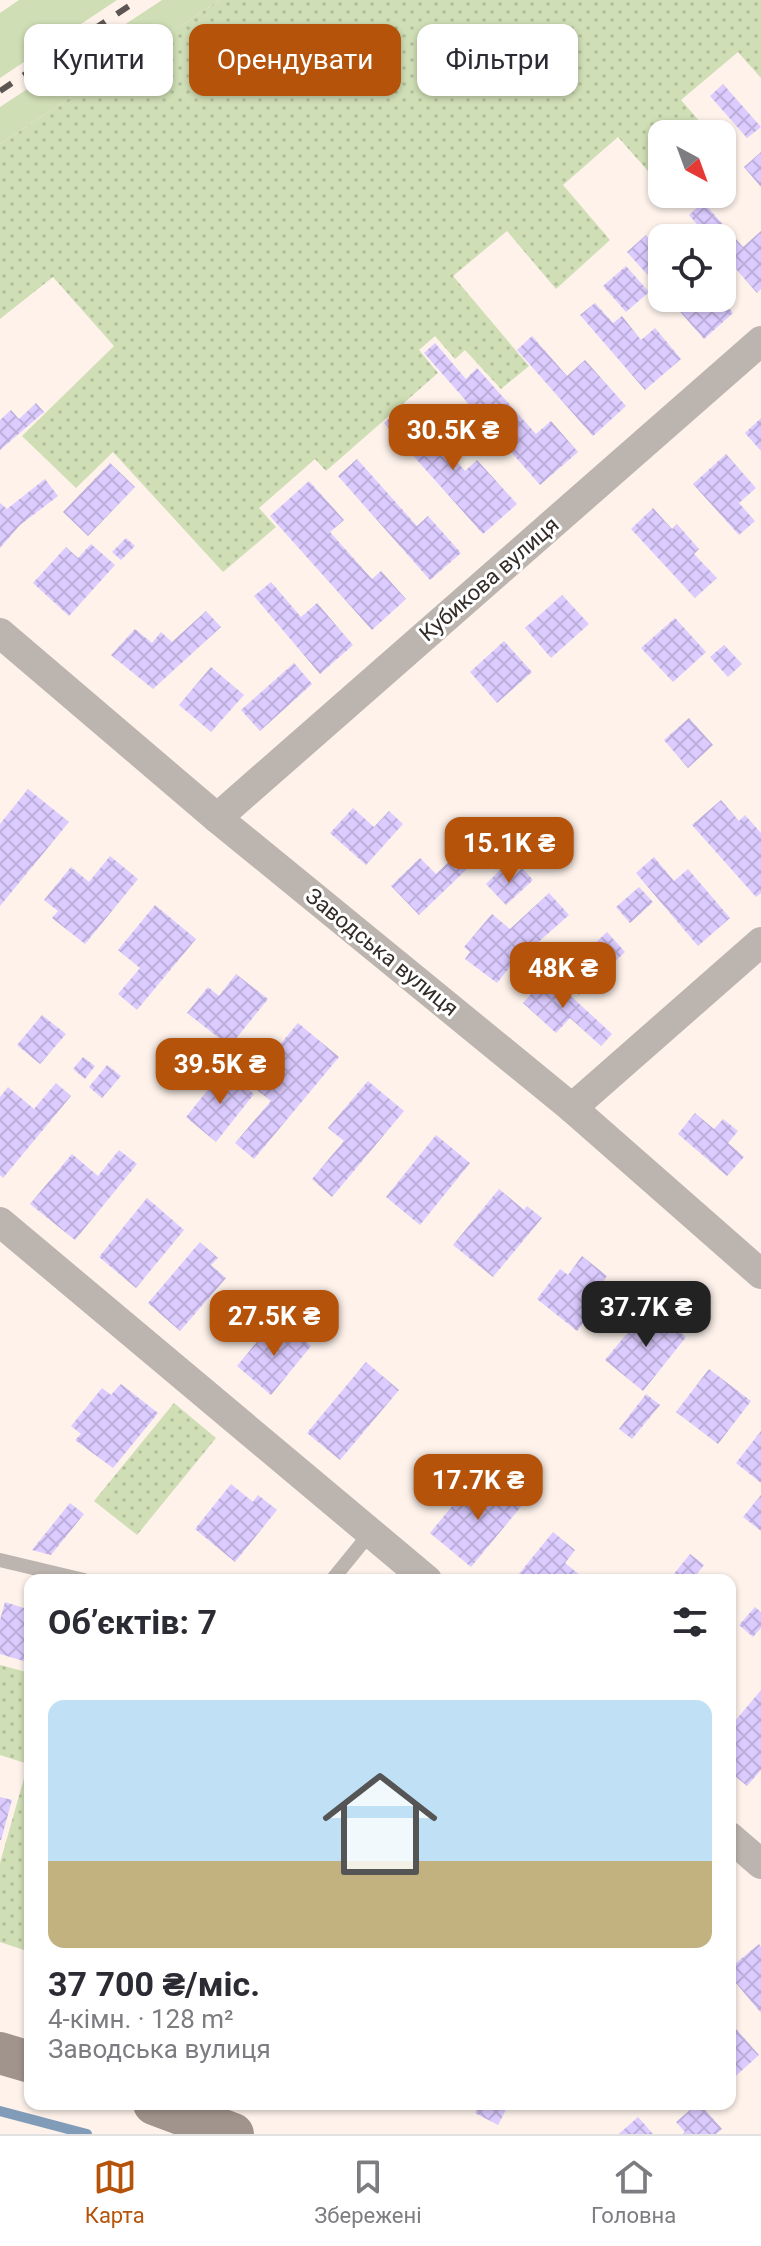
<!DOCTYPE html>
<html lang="uk">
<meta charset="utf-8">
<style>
body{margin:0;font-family:Roboto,sans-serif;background:#f2f2f3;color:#2b2b33;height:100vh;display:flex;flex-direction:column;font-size:30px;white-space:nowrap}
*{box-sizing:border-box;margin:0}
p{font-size:26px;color:#7c7c81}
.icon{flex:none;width:44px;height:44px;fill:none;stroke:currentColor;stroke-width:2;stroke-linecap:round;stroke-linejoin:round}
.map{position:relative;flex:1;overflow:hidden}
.drawer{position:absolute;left:24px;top:1574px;width:712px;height:536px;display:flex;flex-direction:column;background:#fff;border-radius:16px;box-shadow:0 2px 6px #0004}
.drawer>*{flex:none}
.guide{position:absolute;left:24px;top:24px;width:714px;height:72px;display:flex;gap:16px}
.needle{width:52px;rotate:139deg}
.fabs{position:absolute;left:648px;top:120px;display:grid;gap:16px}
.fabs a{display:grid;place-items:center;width:88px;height:88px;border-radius:16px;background:#fff;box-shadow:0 2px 6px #0004;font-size:40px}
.price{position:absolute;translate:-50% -68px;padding:0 18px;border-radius:16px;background:#b45309;color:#fff;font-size:26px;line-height:52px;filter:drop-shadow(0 2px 4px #0008)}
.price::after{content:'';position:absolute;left:50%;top:48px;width:24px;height:18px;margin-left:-12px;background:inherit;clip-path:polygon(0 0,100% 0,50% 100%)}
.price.on{background:#222;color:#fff}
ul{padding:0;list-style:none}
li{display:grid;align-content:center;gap:16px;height:424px;padding:0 24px}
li+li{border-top:2px solid #e1e1e2}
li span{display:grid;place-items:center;height:248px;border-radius:16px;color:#555}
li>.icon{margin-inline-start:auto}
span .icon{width:144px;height:144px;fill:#fffc;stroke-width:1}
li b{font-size:34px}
h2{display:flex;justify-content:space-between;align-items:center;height:96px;padding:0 24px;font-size:34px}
.tag{padding:0 28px;border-radius:16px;background:#fff;box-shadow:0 2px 6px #0004;font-size:28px;line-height:72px}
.tag.on{background:#b45309;color:#fff}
.tabs{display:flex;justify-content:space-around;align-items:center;height:112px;border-top:2px solid #e1e1e2;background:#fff;font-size:22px;color:#7c7c81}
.tabs a{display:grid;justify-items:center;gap:4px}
.tabs .on{color:#b45309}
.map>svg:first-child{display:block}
</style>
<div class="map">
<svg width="761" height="2134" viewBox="0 0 761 2134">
<defs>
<pattern id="garden-dots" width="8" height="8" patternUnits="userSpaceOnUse" patternTransform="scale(2)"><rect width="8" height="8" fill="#cfdeb5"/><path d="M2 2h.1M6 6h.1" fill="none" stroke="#b2bf9c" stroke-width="1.8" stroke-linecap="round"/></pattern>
<pattern id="building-cross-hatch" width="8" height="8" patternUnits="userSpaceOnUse" patternTransform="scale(2)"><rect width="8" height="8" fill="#dbcbff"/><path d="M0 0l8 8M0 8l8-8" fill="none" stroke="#bcaedb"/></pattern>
</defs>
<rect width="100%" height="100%" fill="#fef2eb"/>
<g fill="#cfdeb5">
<polygon points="19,0 117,0 0,78 0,13"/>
<polygon points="162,0 220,0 0,144 0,107"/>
</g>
<g fill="url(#garden-dots)">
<polygon points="220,0 761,0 761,78 738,52 681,100 709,132 662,134 662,173 655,179 618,137 563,185 610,240 556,289 507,231 453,276 529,366 501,389 465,350 455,359 435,336 419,350 438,373 326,471 315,459 259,508 276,527 223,572 113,452 76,488 22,436 114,346 53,277 0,319 0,144"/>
<polygon points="174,1403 216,1438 137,1535 94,1501"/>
<polygon points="0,1665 30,1673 30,1952 0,1942 0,1863 28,1764 0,1755"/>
</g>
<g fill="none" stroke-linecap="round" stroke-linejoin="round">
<polyline stroke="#819cb8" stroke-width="10" points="0,2111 87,2134"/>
</g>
<g fill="url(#building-cross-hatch)">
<polygon points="723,84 761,127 747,138 710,96"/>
<polygon points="761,152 761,187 744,167"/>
<polygon points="703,202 743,247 761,231 761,289 757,293 722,253 722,238 709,238 689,215"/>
<polygon points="646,235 662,253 662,291 627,252"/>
<polygon points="626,266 649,292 626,312 603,286"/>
<polygon points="668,298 720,298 733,313 704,339"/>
<polygon points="595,303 613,323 622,316 641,340 655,328 681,359 645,390 580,315"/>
<polygon points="532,336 567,376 585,360 626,406 593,436 517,350"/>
<polygon points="435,343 466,379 477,368 536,434 551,421 578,452 540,485 424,353"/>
<polygon points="36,403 44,412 0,450 0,420 11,410 19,419"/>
<polygon points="406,404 465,471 477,460 517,504 483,534 384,423"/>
<polygon points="761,418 761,451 745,433"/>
<polygon points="726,454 756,488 739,503 755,521 739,535 693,484"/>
<polygon points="357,459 417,526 428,516 461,553 430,580 338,476"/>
<polygon points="110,463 135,487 88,536 63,512"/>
<polygon points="45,479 58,496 20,525 0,548 0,503 7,509"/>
<polygon points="309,481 344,520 330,532 372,579 381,571 406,599 372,630 270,516"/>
<polygon points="653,508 672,529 677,524 699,549 694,554 717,578 695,598 631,529"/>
<polygon points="126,538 135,546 121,560 112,552"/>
<polygon points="91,544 115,565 69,616 33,583 66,547 78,558"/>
<polygon points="271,582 301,617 317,603 353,645 320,674 254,596"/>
<polygon points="562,595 589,624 551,658 525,628"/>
<polygon points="206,611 221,627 153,689 111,655 135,629 152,643 161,632 172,642"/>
<polygon points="675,618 706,652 673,682 641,648"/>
<polygon points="504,641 532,672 497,703 470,672"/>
<polygon points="724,645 742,664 728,677 710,657"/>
<polygon points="294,663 312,684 260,731 241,710"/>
<polygon points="211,667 244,695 211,732 179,705"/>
<polygon points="689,718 713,745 688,768 664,740"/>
<polygon points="28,789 69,822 0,906 0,824"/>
<polygon points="721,800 739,821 745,815 761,833 761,893 756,897 692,825"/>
<polygon points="353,808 374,827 389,811 403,824 366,865 330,833"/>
<polygon points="480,832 492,845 419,915 391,886 420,858 436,874"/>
<polygon points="110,856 138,879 85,944 52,918 58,911 44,900 71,867 89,882"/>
<polygon points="654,857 674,881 688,869 730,918 698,946 636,873"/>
<polygon points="522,868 533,880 506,905 486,884 501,869 510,879"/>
<polygon points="639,887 653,902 630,923 616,907"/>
<polygon points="549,893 569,915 527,952 524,949 497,983 465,959 470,952 464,947 492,914 510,929"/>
<polygon points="155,905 196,939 137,1010 118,994 140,968 118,950"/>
<polygon points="607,932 625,952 579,995 561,975"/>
<polygon points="236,974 268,999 200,1083 190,1074 219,1038 187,1013 208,987 219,996"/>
<polygon points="548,975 612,1034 601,1046 570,1018 556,1033 523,1003"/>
<polygon points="42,1015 66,1034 40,1064 17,1045"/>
<polygon points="298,1023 339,1057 254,1159 235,1143 271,1101 248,1083"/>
<polygon points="83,1057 95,1066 85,1079 73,1069"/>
<polygon points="107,1065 121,1076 102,1098 89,1087"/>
<polygon points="224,1070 254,1094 216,1142 186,1117"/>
<polygon points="368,1081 404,1111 332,1197 312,1179 344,1141 328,1128"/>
<polygon points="56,1083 71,1096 3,1178 0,1175 0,1097 8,1087 34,1109"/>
<polygon points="695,1113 714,1129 723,1119 738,1131 728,1143 744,1157 727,1176 678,1134"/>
<polygon points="436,1135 470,1163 420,1225 386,1197"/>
<polygon points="119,1150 137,1164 75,1240 30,1204 72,1154 98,1176"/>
<polygon points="499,1189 524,1210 527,1206 542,1218 493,1277 453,1245"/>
<polygon points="147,1198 184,1230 136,1288 99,1257"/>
<polygon points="200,1242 218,1258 211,1265 226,1278 180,1331 148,1303"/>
<polygon points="582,1256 607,1276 601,1284 609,1291 577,1331 537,1299 560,1269 568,1275"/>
<polygon points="649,1307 686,1337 643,1391 605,1360"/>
<polygon points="271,1325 285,1336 291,1329 311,1346 271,1395 237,1366"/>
<polygon points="366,1362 399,1390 340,1460 307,1433"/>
<polygon points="709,1369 751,1401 718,1444 676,1412"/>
<polygon points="121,1384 158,1413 113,1468 75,1440 81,1434 71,1426 102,1388 111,1395"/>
<polygon points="646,1394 660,1405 632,1439 619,1429"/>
<polygon points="761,1431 761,1483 736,1463"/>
<polygon points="509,1480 529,1497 471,1567 430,1533 467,1488 488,1505"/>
<polygon points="231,1484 253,1502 258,1495 277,1510 235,1562 195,1529"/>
<polygon points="761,1495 761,1531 743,1517"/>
<polygon points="70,1503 84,1514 51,1555 32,1550"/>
<polygon points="553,1532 575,1550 565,1563 580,1575 575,1580 514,1580"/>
<polygon points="690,1554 704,1565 692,1580 669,1580"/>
<polygon points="5,1602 30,1610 30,1663 0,1654 0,1620"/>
<polygon points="755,1607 761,1612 761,1628 753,1637 739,1625"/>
<polygon points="761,1690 761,1770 747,1786 730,1772 730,1727"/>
<polygon points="0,1797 12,1800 1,1840 0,1840"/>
<polygon points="759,1944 761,1947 761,2013 730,1976 730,1968"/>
<polygon points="730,2022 759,2055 730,2081"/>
<polygon points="479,2104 509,2104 498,2125 475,2113"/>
<polygon points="697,2104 700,2104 722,2129 716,2134 683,2134 685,2132 676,2122"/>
<polygon points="638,2117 653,2134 619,2134"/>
</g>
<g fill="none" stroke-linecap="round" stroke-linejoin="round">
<g stroke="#bcb4af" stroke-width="14">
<polyline points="0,1560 84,1580"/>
<polyline points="332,1580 371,1532"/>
</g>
<g stroke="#bcb4af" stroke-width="30">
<polyline points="0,633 217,818 572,1108 761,1274"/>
<polyline points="217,818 761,341"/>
<polyline points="572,1108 761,942"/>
<polyline points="0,1222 427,1580"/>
<polyline points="730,1837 761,1864"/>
</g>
<g stroke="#a1948d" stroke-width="42">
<polyline points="0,2053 30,2062"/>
<polyline points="154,2104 233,2134"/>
</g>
<polyline stroke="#5d5551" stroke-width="6" stroke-dasharray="14 14" stroke-linecap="butt" points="0,91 138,0"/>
</g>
<g text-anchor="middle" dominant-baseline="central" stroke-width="6" stroke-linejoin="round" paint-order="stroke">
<g font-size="22" fill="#332c28" stroke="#fff">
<text transform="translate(489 579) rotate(-41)">Кубикова вулиця</text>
<text transform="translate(382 952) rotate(39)">Заводська вулиця</text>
</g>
</g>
</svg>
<div class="fabs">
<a><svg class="needle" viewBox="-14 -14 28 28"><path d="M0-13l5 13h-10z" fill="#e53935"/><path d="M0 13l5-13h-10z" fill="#7c7c81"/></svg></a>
<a><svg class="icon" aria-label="locate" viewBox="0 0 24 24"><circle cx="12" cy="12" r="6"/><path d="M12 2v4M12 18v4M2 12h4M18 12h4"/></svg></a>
</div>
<b class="price" style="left:453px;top:472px">30.5K ₴</b>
<b class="price" style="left:509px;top:885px">15.1K ₴</b>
<b class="price" style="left:563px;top:1010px">48K ₴</b>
<b class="price" style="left:220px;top:1106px">39.5K ₴</b>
<b class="price on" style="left:646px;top:1349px">37.7K ₴</b>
<b class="price" style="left:274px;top:1358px">27.5K ₴</b>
<b class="price" style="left:478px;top:1522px">17.7K ₴</b>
<div class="guide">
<a class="tag">Купити</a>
<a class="tag on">Орендувати</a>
<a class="tag">Фільтри</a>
</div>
<section class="drawer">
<h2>Об’єктів: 7<svg class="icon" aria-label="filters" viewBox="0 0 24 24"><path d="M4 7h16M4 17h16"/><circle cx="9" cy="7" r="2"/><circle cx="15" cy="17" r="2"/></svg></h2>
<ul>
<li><span style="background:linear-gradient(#bfe0f5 65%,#c2b280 0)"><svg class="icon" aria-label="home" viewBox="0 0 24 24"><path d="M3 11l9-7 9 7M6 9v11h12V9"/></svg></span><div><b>37 700 ₴/міс.</b><p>4-кімн. · 128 m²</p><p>Заводська вулиця</p></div></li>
</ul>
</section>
</div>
<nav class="tabs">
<a class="on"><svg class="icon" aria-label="map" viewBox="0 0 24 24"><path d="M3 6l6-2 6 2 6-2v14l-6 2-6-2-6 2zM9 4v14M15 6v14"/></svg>Карта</a>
<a><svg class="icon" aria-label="saved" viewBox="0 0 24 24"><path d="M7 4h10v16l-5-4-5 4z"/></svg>Збережені</a>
<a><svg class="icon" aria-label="home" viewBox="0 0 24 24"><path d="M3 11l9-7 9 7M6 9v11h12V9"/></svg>Головна</a>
</nav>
